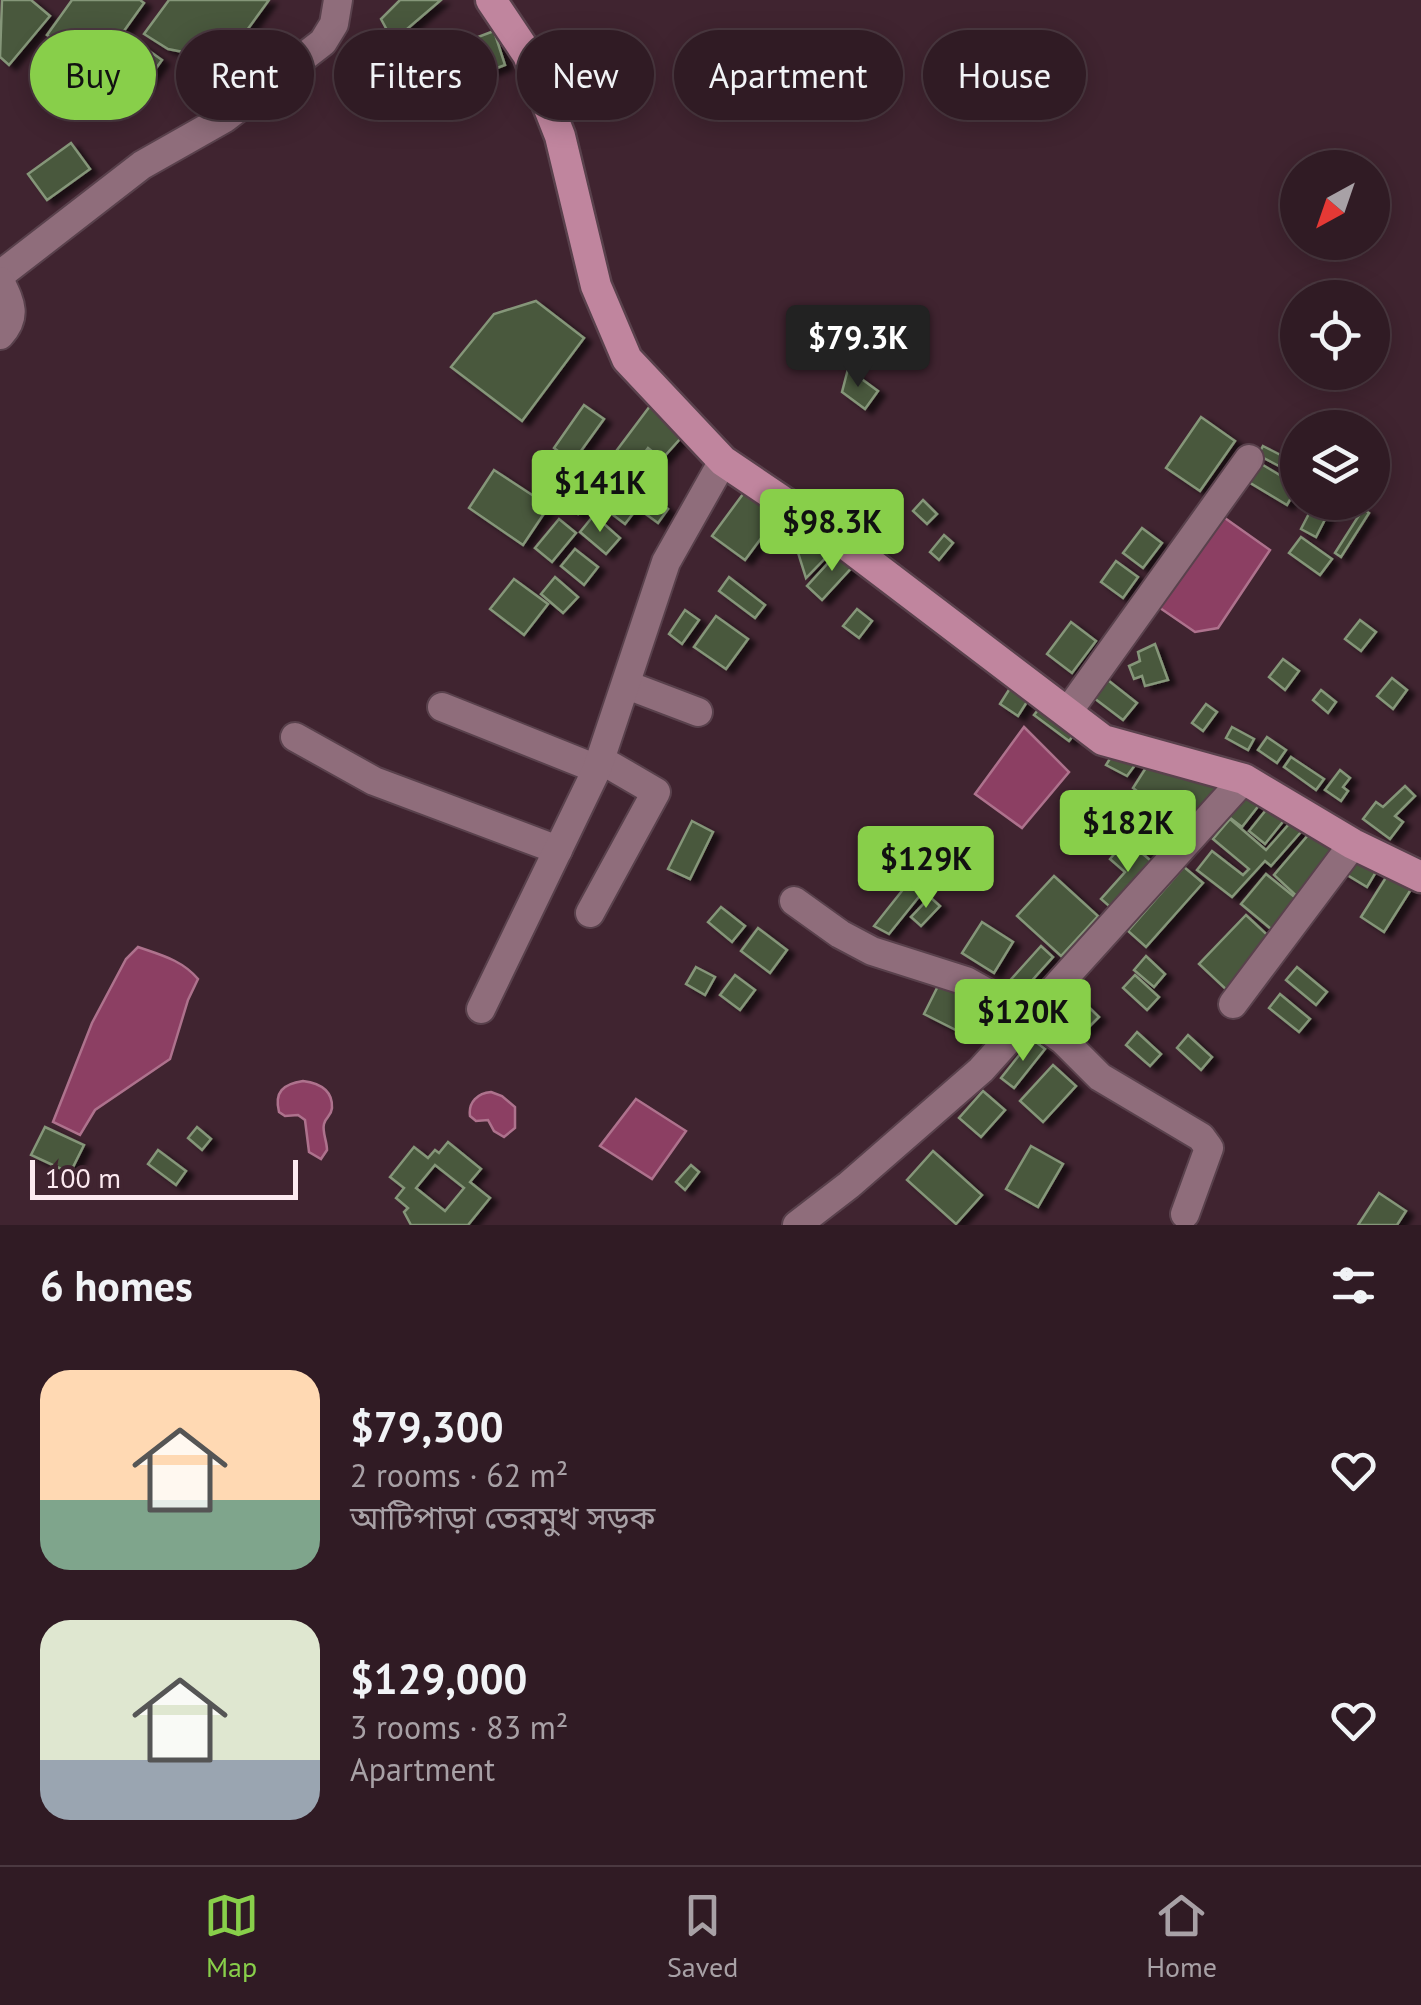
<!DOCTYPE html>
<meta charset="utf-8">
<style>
body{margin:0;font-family:"PT Sans","Noto Sans Bengali",sans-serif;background:#3c2831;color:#f1f3f6;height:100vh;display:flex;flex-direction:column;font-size:38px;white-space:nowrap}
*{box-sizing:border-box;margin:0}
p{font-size:32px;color:#a8a1a6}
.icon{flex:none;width:55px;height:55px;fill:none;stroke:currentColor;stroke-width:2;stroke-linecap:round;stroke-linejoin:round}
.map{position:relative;height:1225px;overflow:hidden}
.panel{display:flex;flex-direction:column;background:#301b24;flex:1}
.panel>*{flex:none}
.banner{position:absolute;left:30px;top:30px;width:1362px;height:90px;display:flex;gap:20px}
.needle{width:65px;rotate:220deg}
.fabs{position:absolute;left:1280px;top:150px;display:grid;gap:20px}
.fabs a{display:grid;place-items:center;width:110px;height:110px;border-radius:50%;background:#301b24;box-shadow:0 5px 25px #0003,0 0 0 2px #4b3941;font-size:50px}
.scale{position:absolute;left:30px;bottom:25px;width:268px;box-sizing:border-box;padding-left:10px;border:5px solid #fce9f0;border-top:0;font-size:28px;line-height:35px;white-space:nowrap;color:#fce9f0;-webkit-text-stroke:8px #402430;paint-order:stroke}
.price{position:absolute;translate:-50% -85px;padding:0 22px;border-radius:10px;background:#88cf4a;color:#111;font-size:32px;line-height:65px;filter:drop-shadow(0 2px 5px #0008)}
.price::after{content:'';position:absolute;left:50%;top:60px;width:30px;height:22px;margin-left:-15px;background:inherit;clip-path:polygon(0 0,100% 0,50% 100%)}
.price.current{background:#222;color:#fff}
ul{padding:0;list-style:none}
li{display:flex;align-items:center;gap:30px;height:250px;padding:0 40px}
li span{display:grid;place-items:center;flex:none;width:280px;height:200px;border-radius:30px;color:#555}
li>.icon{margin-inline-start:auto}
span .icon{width:120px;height:120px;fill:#fffc;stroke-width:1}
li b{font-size:42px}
h2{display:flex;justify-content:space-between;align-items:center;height:120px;padding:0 40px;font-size:42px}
.pill{padding:0 35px;border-radius:45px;background:#301b24;box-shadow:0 5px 25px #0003,0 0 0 2px #4b3941;font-size:35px;line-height:90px}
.pill.current{background:#88cf4a;color:#111}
.menu{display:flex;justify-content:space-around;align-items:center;height:140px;border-top:2px solid #4b3941;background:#301b24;font-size:28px;color:#a8a1a6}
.menu a{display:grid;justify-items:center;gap:5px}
.menu .current{color:#88cf4a}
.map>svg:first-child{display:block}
</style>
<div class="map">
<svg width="1421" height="1225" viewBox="0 0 1421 1225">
<defs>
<filter id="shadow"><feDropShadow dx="7" dy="4.5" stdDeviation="2.5" flood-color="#0009"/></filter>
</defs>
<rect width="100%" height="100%" fill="#402430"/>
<g fill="#8c3f63" stroke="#ae728d" stroke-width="2.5">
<polygon points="1222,516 1270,550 1218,628 1195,632 1160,608"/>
<polygon points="1024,727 1069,772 1022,828 975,794"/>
<path d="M138,947C161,955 182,960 198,979L188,1000L170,1059L95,1110L80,1135L53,1122L92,1023L126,959Z"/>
<path d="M303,1081C318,1083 333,1089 332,1108C331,1117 326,1116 324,1124C322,1132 327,1141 327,1150L321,1159L309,1152L305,1120L298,1115L285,1116L279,1112C274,1092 283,1084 303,1081Z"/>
<path d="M491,1092L502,1096L515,1107V1128L504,1137L494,1131L488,1120L476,1121L470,1116C468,1102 478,1093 491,1092Z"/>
<polygon points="636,1099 686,1131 652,1179 600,1146"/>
</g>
<g fill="#48583d" stroke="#859679" stroke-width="2.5" fill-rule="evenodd" filter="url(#shadow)">
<polygon points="2,0 31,0 50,16 9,65 0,57"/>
<polygon points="72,0 140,0 144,3 96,70 47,35"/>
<polygon points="169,0 269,0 217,71 188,53 168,49 144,34"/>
<polygon points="400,0 441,0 393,41 381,19"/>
<polygon points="494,31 505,65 489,71 478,37"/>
<polygon points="134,40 162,60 136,96 108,76"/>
<polygon points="463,42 480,70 465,79 448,52"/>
<polygon points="436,53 452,79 423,97 407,72"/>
<polygon points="71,143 90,169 47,200 28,174"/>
<polygon points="1315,284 1349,298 1310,298"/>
<polygon points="536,301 584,338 522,421 451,367 494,314"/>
<polygon points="848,369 878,391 865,409 842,392"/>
<polygon points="653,402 689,429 662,459 648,448 636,464 617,450"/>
<polygon points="584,405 604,419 573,462 554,448"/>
<polygon points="1201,417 1235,441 1200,491 1166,468"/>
<polygon points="1263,446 1298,464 1298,476 1258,455"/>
<polygon points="1253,459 1298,486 1287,505 1242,478"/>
<polygon points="585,464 605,479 578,514 558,499"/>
<polygon points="494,470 549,506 523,545 469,508"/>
<polygon points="618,483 642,502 625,524 600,505"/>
<polygon points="746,490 779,514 745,560 712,536"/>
<polygon points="654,498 668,509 658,523 643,512"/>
<polygon points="923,500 937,514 927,524 913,511"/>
<polygon points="1315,502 1334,502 1316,537 1301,529"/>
<polygon points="1363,509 1369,513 1341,557 1335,553"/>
<polygon points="594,515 620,538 606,554 580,532"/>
<polygon points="559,519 576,533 552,562 535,548"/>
<polygon points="1142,528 1162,543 1143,568 1123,553"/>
<polygon points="813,530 837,546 806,578 796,546"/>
<polygon points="944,535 953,543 939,560 930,552"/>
<polygon points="1301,537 1332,559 1320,575 1289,553"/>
<polygon points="575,549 598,567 584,585 561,566"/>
<polygon points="841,549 856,563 822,600 807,586"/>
<polygon points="1116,561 1138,577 1123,598 1101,582"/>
<polygon points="555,577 578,597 563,613 541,594"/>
<polygon points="729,577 765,605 755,618 719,591"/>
<polygon points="514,579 548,604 524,635 490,609"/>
<polygon points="857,609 872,621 859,638 843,626"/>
<polygon points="685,610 699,620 682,644 669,634"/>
<polygon points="716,616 748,639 726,669 694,647"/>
<polygon points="1360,620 1376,632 1361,651 1345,639"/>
<polygon points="1071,622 1096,641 1072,673 1047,654"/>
<polygon points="1155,644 1168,680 1145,686 1142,676 1134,679 1129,666 1140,661 1138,652"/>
<polygon points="1283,659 1299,671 1285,690 1269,677"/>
<polygon points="1104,677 1137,703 1123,720 1090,695"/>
<polygon points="1392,678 1407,690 1393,709 1377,696"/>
<polygon points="1012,685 1030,697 1018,716 1000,704"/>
<polygon points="1321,690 1336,702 1328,713 1313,700"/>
<polygon points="1045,701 1080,727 1069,741 1034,715"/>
<polygon points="1206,704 1217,712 1203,731 1192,723"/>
<polygon points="1232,727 1254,739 1248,750 1226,738"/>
<polygon points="1267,737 1286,750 1277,763 1258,750"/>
<polygon points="1114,752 1138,761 1127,776 1106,765"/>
<polygon points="1291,757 1324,779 1316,790 1284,767"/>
<polygon points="1149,763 1232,785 1192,832 1133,788"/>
<polygon points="1340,770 1350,778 1343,787 1348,791 1341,801 1325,790"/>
<polygon points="1254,785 1267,795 1242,827 1229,817"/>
<polygon points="1405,786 1415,796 1395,816 1403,822 1390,839 1363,819 1376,802 1383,807"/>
<polygon points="1274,800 1290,813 1265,844 1249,831"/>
<polygon points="1145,803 1183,830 1172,840 1139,813"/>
<polygon points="1127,814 1159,839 1153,846 1122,821"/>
<polygon points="1297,815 1308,824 1271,866 1265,861 1232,897 1197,870 1212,851 1243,875 1249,869 1213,839 1230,819 1266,850"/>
<polygon points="692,821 713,832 690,879 668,869"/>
<polygon points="1315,827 1337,853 1303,902 1274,875"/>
<polygon points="1126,840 1156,865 1116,912 1101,899 1125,872 1110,859"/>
<polygon points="1351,850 1379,867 1367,887 1339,870"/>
<polygon points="1184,867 1203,883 1146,947 1128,931"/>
<polygon points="1392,868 1415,883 1384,932 1361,917"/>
<polygon points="1266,874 1302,903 1277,934 1241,904"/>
<polygon points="1054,876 1098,916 1061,956 1017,916"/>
<polygon points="909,882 922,893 889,934 874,926"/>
<polygon points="930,897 940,906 921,926 911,917"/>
<polygon points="721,907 745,926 732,942 708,922"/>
<polygon points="1246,915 1277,944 1231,994 1199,964"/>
<polygon points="982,922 1013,942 994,973 962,953"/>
<polygon points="758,928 787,950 770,973 741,951"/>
<polygon points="1041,946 1053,957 1018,996 1006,985"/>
<polygon points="1146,956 1165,974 1154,987 1134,970"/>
<polygon points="696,967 715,977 705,995 686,984"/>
<polygon points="1297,967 1327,992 1316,1005 1286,980"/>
<polygon points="735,975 755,990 740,1010 720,995"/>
<polygon points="1135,975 1159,997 1147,1010 1123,988"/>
<polygon points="943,976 979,995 960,1032 924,1014"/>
<polygon points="1070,989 1099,1017 1080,1036 1051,1008"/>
<polygon points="1280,994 1310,1019 1299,1032 1269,1008"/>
<polygon points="1137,1032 1161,1054 1150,1066 1126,1045"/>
<polygon points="1188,1035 1212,1057 1201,1070 1177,1048"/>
<polygon points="1032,1039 1045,1049 1014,1088 1001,1078"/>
<polygon points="1053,1065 1076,1086 1043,1122 1020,1101"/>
<polygon points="983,1091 1005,1110 981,1137 959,1118"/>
<polygon points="45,1127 84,1145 70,1173 31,1155"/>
<polygon points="197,1127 211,1139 202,1150 188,1138"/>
<path d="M448,1142L481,1169L470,1182L490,1198L468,1225H411L404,1212L408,1208L396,1198L404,1188L390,1177L414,1147L428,1158L435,1150L439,1153ZM435,1165L464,1188L445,1211L416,1188Z"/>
<polygon points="1031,1146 1063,1164 1038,1207 1006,1189"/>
<polygon points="158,1150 186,1171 176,1185 148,1164"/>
<polygon points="933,1151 982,1195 956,1224 907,1180"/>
<polygon points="691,1165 699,1172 685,1190 676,1182"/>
<polygon points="1379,1193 1406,1211 1397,1225 1358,1225"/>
</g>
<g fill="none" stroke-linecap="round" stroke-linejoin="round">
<defs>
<g id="minor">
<polyline points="0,275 142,165 225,118 323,42 334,24 338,0"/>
<path d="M0,281C10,302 18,316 0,335"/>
<polyline points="627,685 698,712"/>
<polyline points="442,707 597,769"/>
<polyline points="1067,713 1249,459"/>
<polyline points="295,737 374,781 558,850"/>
<polyline points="794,901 840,934 872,951 966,981 1032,1018 1063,1040 1100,1077 1201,1137 1209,1148 1185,1214"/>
<polyline points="590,913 656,792 601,760"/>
<polyline points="1233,1004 1353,844"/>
<polyline points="481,1009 597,769 666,562 723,461"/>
<polyline points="797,1225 849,1185 981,1070 1244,779"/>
</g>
<polyline id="major" points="491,0 528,55 560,136 596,286 627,359 723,461 840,540 1103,740 1244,779 1353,844 1421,877"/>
</defs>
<use href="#minor" stroke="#59414c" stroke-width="32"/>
<use href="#major" stroke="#59414c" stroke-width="35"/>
<use href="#minor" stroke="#8f6d7b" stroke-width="28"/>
<use href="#major" stroke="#c0859e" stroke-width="30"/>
</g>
</svg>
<div class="fabs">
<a><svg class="needle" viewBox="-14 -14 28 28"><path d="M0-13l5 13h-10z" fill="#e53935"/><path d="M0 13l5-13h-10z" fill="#a8a1a6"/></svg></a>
<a><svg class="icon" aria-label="locate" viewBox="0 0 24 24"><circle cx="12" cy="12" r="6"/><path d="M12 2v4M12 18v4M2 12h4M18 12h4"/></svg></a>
<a><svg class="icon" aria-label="layers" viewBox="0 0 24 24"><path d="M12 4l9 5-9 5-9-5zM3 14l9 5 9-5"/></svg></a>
</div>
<div class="scale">100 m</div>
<b class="price current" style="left:858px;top:390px">$79.3K</b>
<b class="price" style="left:600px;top:535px">$141K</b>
<b class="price" style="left:832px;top:574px">$98.3K</b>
<b class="price" style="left:1128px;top:875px">$182K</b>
<b class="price" style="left:926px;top:911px">$129K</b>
<b class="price" style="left:1023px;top:1064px">$120K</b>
<div class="banner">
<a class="pill current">Buy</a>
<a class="pill">Rent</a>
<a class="pill">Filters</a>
<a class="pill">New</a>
<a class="pill">Apartment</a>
<a class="pill">House</a>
</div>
</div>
<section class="panel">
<h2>6 homes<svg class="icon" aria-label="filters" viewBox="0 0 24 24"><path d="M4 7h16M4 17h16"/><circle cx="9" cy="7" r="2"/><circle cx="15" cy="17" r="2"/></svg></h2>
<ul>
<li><span style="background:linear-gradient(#ffd9b3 65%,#7fa58c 0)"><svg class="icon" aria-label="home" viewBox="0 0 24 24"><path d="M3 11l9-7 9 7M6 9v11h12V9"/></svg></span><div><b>$79,300</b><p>2 rooms · 62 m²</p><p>আটিপাড়া তেরমুখ সড়ক</p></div><svg class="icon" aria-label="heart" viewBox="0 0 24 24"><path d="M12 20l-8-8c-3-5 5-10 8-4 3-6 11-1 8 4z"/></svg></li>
<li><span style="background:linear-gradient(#dfe7d0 70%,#9aa5b1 0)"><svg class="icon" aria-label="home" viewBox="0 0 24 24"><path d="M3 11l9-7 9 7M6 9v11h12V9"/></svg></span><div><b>$129,000</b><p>3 rooms · 83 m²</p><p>Apartment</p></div><svg class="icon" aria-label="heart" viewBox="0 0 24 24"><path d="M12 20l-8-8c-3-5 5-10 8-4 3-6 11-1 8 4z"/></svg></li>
</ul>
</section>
<nav class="menu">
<a class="current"><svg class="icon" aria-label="map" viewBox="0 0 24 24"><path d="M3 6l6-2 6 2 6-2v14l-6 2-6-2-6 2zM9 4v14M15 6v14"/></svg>Map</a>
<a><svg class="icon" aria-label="saved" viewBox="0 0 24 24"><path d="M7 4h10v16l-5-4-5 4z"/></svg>Saved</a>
<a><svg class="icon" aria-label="home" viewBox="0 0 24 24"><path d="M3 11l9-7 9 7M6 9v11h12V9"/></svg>Home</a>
</nav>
